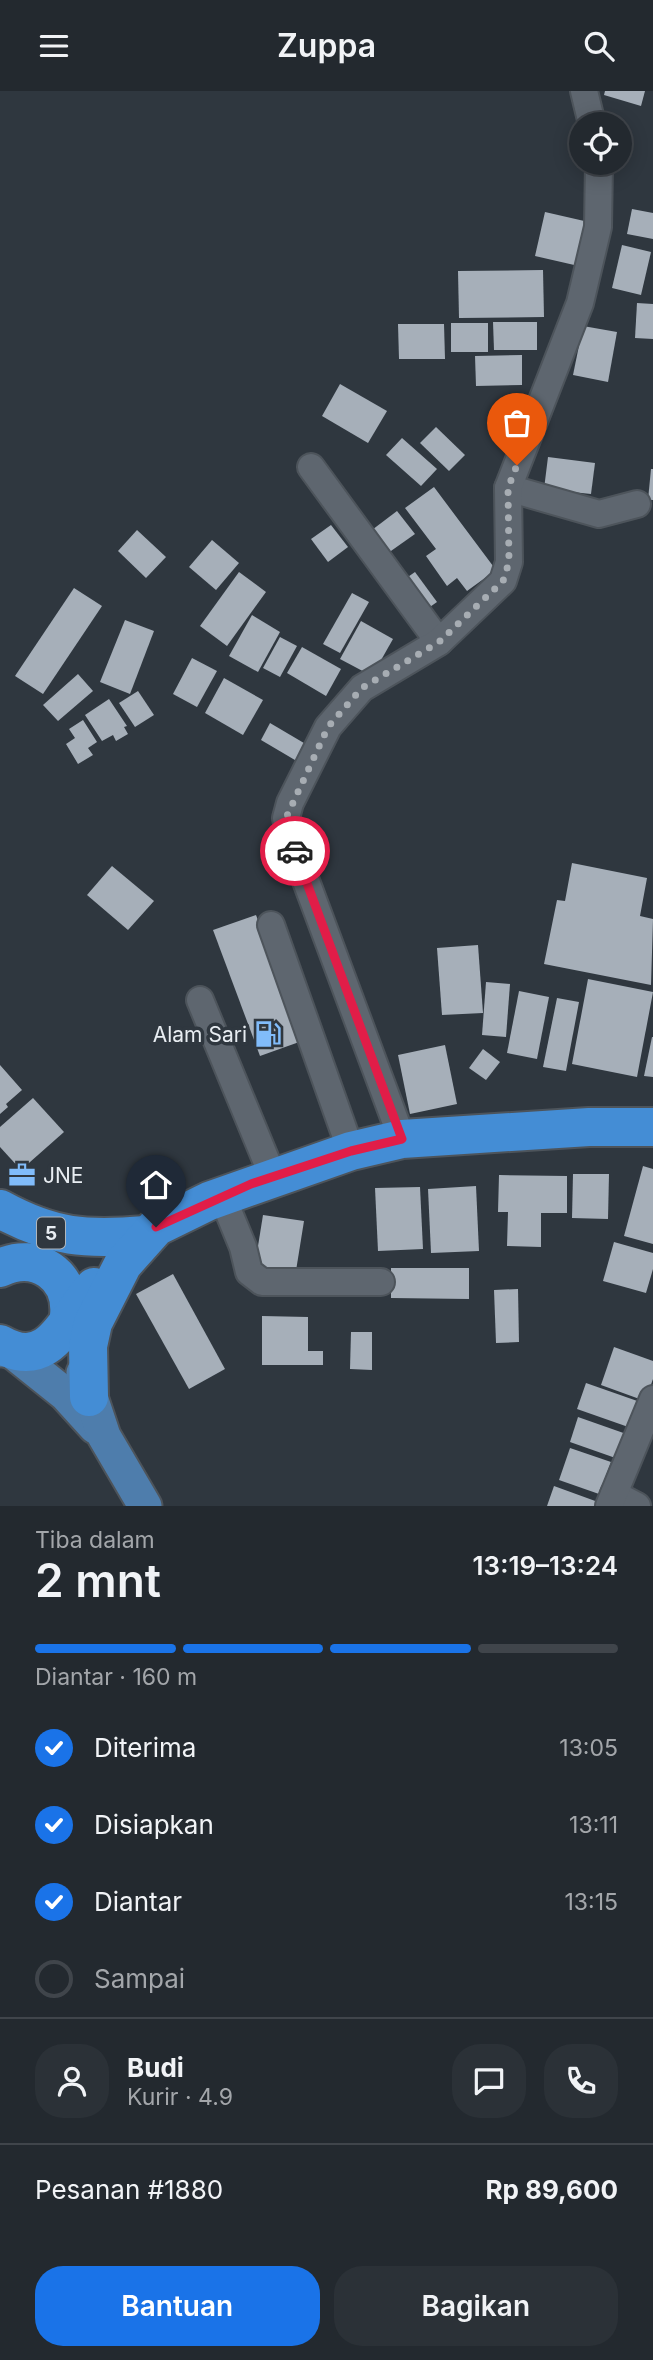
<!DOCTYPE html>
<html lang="id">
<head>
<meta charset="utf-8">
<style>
  :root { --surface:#23292f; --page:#2b3137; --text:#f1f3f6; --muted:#a3a6aa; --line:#40454b; --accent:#1a73e8 }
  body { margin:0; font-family:Inter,sans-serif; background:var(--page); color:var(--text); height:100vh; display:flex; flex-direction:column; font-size:26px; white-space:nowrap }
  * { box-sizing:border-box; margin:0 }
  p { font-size:23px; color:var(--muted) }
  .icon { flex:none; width:38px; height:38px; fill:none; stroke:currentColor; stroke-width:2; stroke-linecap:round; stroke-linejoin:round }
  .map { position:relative; height:1415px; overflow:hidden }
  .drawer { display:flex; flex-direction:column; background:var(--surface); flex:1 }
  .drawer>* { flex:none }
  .tools { position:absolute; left:569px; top:21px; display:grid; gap:14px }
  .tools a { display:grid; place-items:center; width:63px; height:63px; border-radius:50%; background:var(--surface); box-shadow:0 4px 18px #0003,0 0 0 2px var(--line); font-size:35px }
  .pin { position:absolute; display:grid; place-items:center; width:60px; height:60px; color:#fff; margin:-72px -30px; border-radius:50% 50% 50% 0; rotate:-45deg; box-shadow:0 0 7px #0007 }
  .pin .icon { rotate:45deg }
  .courier { position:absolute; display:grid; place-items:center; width:70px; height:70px; margin:-35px; border:5px solid #e11d48; border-radius:50%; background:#fff; color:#222; box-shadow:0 2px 9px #0007 }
  .summary em { font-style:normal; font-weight:600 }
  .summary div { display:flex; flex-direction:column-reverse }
  .summary { display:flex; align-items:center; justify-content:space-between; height:119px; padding:0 35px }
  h1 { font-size:46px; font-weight:600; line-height:52px }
  .bar { display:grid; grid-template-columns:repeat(4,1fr); gap:10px 7px; align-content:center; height:84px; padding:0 35px }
  .bar i { height:9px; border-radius:5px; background:var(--line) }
  .bar .selected { background:var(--accent) }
  .bar p { grid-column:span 4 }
  .line { display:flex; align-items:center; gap:18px; padding:0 35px; border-top:2px solid var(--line) }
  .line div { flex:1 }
  .round { display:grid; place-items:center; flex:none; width:74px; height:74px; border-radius:28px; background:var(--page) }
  ol { padding:0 35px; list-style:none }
  li { display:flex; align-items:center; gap:21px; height:77px }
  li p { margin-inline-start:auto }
  li .icon { padding:7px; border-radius:50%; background:var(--accent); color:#fff; stroke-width:4 }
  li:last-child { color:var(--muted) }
  li i { width:38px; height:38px; border:4px solid var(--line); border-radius:50% }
  .primary-button { display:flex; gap:14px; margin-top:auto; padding:14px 35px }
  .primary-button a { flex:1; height:80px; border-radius:28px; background:var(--accent); color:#fff; font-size:28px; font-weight:600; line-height:80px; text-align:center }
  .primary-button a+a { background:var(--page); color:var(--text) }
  header { display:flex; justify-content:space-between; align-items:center; height:91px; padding:0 35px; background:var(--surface); font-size:32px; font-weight:600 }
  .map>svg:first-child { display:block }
  .building { fill:#a6afb9 }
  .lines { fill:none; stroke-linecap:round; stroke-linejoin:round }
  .minor-casing { stroke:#4d545b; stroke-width:30 }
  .major-casing { stroke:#4d545b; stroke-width:37 }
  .highway-casing { stroke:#4d545b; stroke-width:42 }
  .minor { stroke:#5e666f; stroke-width:26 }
  .major { stroke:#4e7dac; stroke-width:33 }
  .highway { stroke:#448dd5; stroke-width:38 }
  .done { stroke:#a7adb3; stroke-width:7; stroke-dasharray:0 12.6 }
  .route { stroke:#e11d48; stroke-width:9 }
  .labels { text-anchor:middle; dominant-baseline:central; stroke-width:7; stroke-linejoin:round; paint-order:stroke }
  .shield { fill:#2f373f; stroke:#b0b6bc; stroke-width:2 }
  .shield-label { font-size:19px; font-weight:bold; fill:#e8edf2 }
  .poi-label { font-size:21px; fill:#e8edf2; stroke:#2f373f; text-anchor:end }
</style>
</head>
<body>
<header><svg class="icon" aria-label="menu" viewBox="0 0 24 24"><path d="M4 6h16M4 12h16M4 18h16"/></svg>Zuppa<svg class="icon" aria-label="search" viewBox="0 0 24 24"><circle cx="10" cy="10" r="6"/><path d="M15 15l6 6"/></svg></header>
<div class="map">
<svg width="653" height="1415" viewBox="0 0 653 1415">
  <rect width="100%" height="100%" fill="#2f373f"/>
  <g class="building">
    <path d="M 605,0 L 645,0 L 641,15 L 604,4 Z"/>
    <path d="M 632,118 L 653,122 L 653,148 L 627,143 Z"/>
    <path d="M 545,121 L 593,132 L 583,176 L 535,165 Z"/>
    <path d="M 622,154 L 651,161 L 641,204 L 612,197 Z"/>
    <path d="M 543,179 L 544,226 L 459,227 L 458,180 Z"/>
    <path d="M 637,212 L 653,213 L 653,248 L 635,247 Z"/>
    <path d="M 493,231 L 537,231 L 537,259 L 494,259 Z"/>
    <rect x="451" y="232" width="37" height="29"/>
    <path d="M 398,233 L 444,233 L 445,268 L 399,268 Z"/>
    <path d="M 583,235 L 617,241 L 608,291 L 573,284 Z"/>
    <path d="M 522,264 L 522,294 L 476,295 L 475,265 Z"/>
    <path d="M 340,293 L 387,320 L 368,352 L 322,325 Z"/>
    <path d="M 436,336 L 465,364 L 449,380 L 420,352 Z"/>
    <path d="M 402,347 L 437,378 L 421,395 L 386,364 Z"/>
    <path d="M 548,366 L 595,372 L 591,403 L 544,398 Z"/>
    <path d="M 651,378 L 653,378 L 653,409 L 648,409 Z"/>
    <path d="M 434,396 L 496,479 L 467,500 L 457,487 L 447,495 L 426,465 L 436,458 L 405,417 Z"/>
    <path d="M 397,420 L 415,443 L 381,467 L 364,445 Z"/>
    <path d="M 331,434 L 348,456 L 328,471 L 311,448 Z"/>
    <path d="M 137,439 L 166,466 L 146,487 L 118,460 Z"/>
    <path d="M 212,449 L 239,472 L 216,499 L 189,476 Z"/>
    <path d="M 239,481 L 266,501 L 227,555 L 200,535 Z"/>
    <path d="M 415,481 L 437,511 L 424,520 L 402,490 Z"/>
    <path d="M 74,497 L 102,515 L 43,603 L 15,585 Z"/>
    <path d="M 352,502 L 369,511 L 340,562 L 323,553 Z"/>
    <path d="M 252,524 L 280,541 L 258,581 L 229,565 Z"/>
    <path d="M 125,529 L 154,540 L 130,603 L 100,591 Z"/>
    <path d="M 361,530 L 393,548 L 372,585 L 340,568 Z"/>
    <path d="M 280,546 L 297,555 L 280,586 L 263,577 Z"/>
    <path d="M 302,556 L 341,578 L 326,605 L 287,582 Z"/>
    <path d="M 192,567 L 217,580 L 197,616 L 173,603 Z"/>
    <path d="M 78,583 L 93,600 L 58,630 L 43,614 Z"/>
    <path d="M 224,587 L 263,609 L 243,644 L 205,622 Z"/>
    <path d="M 138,600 L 154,624 L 135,636 L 119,612 Z"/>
    <path d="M 109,608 L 127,635 L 124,636 L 128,643 L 116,650 L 113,644 L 102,650 L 85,624 Z"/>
    <path d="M 83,629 L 97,651 L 88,657 L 93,664 L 78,673 L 66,653 L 75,647 L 69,638 Z"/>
    <path d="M 270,632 L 309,655 L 300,672 L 261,649 Z"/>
    <path d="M 572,772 L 647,787 L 640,825 L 653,828 L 651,894 L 544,873 L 557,809 L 565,810 Z"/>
    <path d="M 112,775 L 154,810 L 128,839 L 87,804 Z"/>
    <path d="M 256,824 L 302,950 L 260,965 L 213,839 Z"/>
    <path d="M 478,854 L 483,922 L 442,924 L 437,857 Z"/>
    <path d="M 588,888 L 653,901 L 637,986 L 572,973 Z"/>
    <path d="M 486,891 L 510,893 L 506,946 L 482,944 Z"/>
    <path d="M 519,900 L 549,906 L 537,968 L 507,962 Z"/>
    <path d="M 557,907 L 579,911 L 566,980 L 543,976 Z"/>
    <path d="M 652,946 L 653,946 L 653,986 L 644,985 Z"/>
    <path d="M 445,954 L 457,1013 L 410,1023 L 398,964 Z"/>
    <path d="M 483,958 L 500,971 L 486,989 L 469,977 Z"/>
    <path d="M 0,974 L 22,999 L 6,1013 L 8,1016 L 0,1023 Z"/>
    <path d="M 33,1007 L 64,1041 L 21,1079 L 0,1056 L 0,1036 Z"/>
    <path d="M 643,1075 L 653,1078 L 653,1153 L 624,1145 Z"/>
    <path d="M 573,1083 L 609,1083 L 608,1128 L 572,1127 Z"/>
    <path d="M 499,1084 L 567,1085 L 567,1122 L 541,1122 L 541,1156 L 507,1155 L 508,1121 L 498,1121 Z"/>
    <path d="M 476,1095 L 479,1160 L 431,1162 L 428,1098 Z"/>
    <path d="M 420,1096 L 423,1158 L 378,1160 L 375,1097 Z"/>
    <path d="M 263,1124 L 304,1130 L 295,1186 L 254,1180 Z"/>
    <path d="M 614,1151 L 653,1162 L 653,1178 L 646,1202 L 603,1190 Z"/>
    <path d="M 391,1177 L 469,1177 L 469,1208 L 391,1207 Z"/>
    <path d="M 173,1183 L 225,1278 L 189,1298 L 136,1203 Z"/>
    <path d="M 518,1198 L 519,1251 L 496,1252 L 494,1199 Z"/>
    <path d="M 262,1225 L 308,1226 L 308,1260 L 323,1260 L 323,1274 L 262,1274 Z"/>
    <path d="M 351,1241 L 372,1241 L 372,1279 L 350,1278 Z"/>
    <path d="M 614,1256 L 653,1270 L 653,1288 L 645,1310 L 601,1294 Z"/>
    <path d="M 586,1292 L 643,1312 L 634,1338 L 577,1318 Z"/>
    <path d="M 578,1326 L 632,1345 L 624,1370 L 570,1351 Z"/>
    <path d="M 570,1357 L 611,1371 L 599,1403 L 559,1389 Z"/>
    <path d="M 554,1395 L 598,1411 L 597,1415 L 547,1415 Z"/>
  </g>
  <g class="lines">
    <defs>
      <g id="minor">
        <path d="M 584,0 L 592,33"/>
        <path d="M 311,376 L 439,551"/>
        <path d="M 508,397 L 599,423 L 637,413"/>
        <path d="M 271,834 L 351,1060"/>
        <path d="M 200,909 L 273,1086"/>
        <path d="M 402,1048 L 290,747 L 286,727 L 290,712 L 328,636 L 362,597 L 439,551 L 503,490 L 509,471 L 508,397 L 580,212 L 598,136 L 599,72"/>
        <path d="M 222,1105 L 243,1156 L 249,1181 L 262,1191 L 381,1191"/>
        <path d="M 614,1403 L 637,1415"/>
        <path d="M 609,1415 L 653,1308"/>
      </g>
      <g id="major">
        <path d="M 0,1259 L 10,1259 L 65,1303 L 95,1336"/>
        <path d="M 83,1282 L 104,1345 L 145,1415"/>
      </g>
      <g id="highway">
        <path d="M 0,1118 C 53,1147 86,1149 146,1144"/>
        <path d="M 0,1177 C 37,1159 73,1185 69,1225"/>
        <path d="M 0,1253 C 51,1282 67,1225 94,1196"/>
        <path d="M 89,1306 L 88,1255 L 93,1232 L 123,1173 L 156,1136 L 209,1110 L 351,1060 L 402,1048 L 589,1036 L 653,1036"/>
      </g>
    </defs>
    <use href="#minor" class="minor-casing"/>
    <use href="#major" class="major-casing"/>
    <use href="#highway" class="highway-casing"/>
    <use href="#minor" class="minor"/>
    <use href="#major" class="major"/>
    <use href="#highway" class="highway"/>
  </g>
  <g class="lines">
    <path class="done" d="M 295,760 L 286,727 L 328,636 L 362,597 L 439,551 L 503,490 L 509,471 L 508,397 L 517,374"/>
    <path class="route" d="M 156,1136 L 251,1093 L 351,1060 L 402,1048 L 295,760"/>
  </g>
  <defs>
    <symbol id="fuel-bare" viewBox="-9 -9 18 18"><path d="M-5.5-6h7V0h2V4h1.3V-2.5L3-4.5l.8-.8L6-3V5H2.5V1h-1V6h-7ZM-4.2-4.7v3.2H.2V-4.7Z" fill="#81bcfa" stroke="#2f373f" stroke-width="2.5" paint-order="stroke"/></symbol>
    <symbol id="office-bare" viewBox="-9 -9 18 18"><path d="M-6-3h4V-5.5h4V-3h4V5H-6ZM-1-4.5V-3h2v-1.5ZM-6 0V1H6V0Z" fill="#81bcfa" stroke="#2f373f" stroke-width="2.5" paint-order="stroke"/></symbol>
  </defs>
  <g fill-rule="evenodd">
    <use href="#fuel-bare" x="249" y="924" width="38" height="38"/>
    <use href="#office-bare" x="3" y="1065" width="38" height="38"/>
  </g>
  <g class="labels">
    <rect class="shield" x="37" y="1126.5" width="28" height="31" rx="5"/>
    <g class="shield-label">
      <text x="51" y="1142">5</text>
    </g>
    <g class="poi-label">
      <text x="247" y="943">Alam Sari</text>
      <text x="43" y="1084" text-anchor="start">JNE</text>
    </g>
  </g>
</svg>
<div class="tools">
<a><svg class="icon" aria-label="locate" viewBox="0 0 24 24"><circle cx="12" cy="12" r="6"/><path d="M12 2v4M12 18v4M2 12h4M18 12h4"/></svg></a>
</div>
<div class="pin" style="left:517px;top:374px;background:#ea580c"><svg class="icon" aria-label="bag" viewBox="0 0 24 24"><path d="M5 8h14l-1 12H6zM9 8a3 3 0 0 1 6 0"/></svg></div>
<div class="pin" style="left:156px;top:1136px;background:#1f2937"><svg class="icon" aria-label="home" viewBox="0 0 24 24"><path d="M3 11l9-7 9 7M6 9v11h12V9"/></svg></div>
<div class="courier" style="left:295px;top:760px"><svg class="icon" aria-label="car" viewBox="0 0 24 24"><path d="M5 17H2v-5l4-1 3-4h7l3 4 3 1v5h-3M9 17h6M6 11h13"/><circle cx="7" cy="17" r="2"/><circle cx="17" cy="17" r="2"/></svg></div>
</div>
<section class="drawer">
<div class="summary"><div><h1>2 mnt</h1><p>Tiba dalam</p></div><em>13:19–13:24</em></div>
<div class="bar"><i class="selected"></i><i class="selected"></i><i class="selected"></i><i></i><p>Diantar · 160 m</p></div>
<ol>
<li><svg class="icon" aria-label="check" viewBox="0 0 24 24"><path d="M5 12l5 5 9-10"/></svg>Diterima<p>13:05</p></li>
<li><svg class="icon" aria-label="check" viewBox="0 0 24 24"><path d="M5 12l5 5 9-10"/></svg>Disiapkan<p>13:11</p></li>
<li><svg class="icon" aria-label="check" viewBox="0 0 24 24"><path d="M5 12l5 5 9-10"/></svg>Diantar<p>13:15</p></li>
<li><i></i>Sampai</li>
</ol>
<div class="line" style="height:126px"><a class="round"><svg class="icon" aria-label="person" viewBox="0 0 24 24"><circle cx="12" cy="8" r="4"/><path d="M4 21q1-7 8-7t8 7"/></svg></a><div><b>Budi</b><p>Kurir · 4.9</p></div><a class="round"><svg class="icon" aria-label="chat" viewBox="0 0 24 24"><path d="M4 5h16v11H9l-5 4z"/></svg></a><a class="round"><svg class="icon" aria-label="phone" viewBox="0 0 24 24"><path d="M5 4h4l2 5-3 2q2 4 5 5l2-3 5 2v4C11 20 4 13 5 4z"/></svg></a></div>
<div class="line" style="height:91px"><div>Pesanan #1880</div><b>Rp 89,600</b></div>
<div class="primary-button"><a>Bantuan</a><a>Bagikan</a></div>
</section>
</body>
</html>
